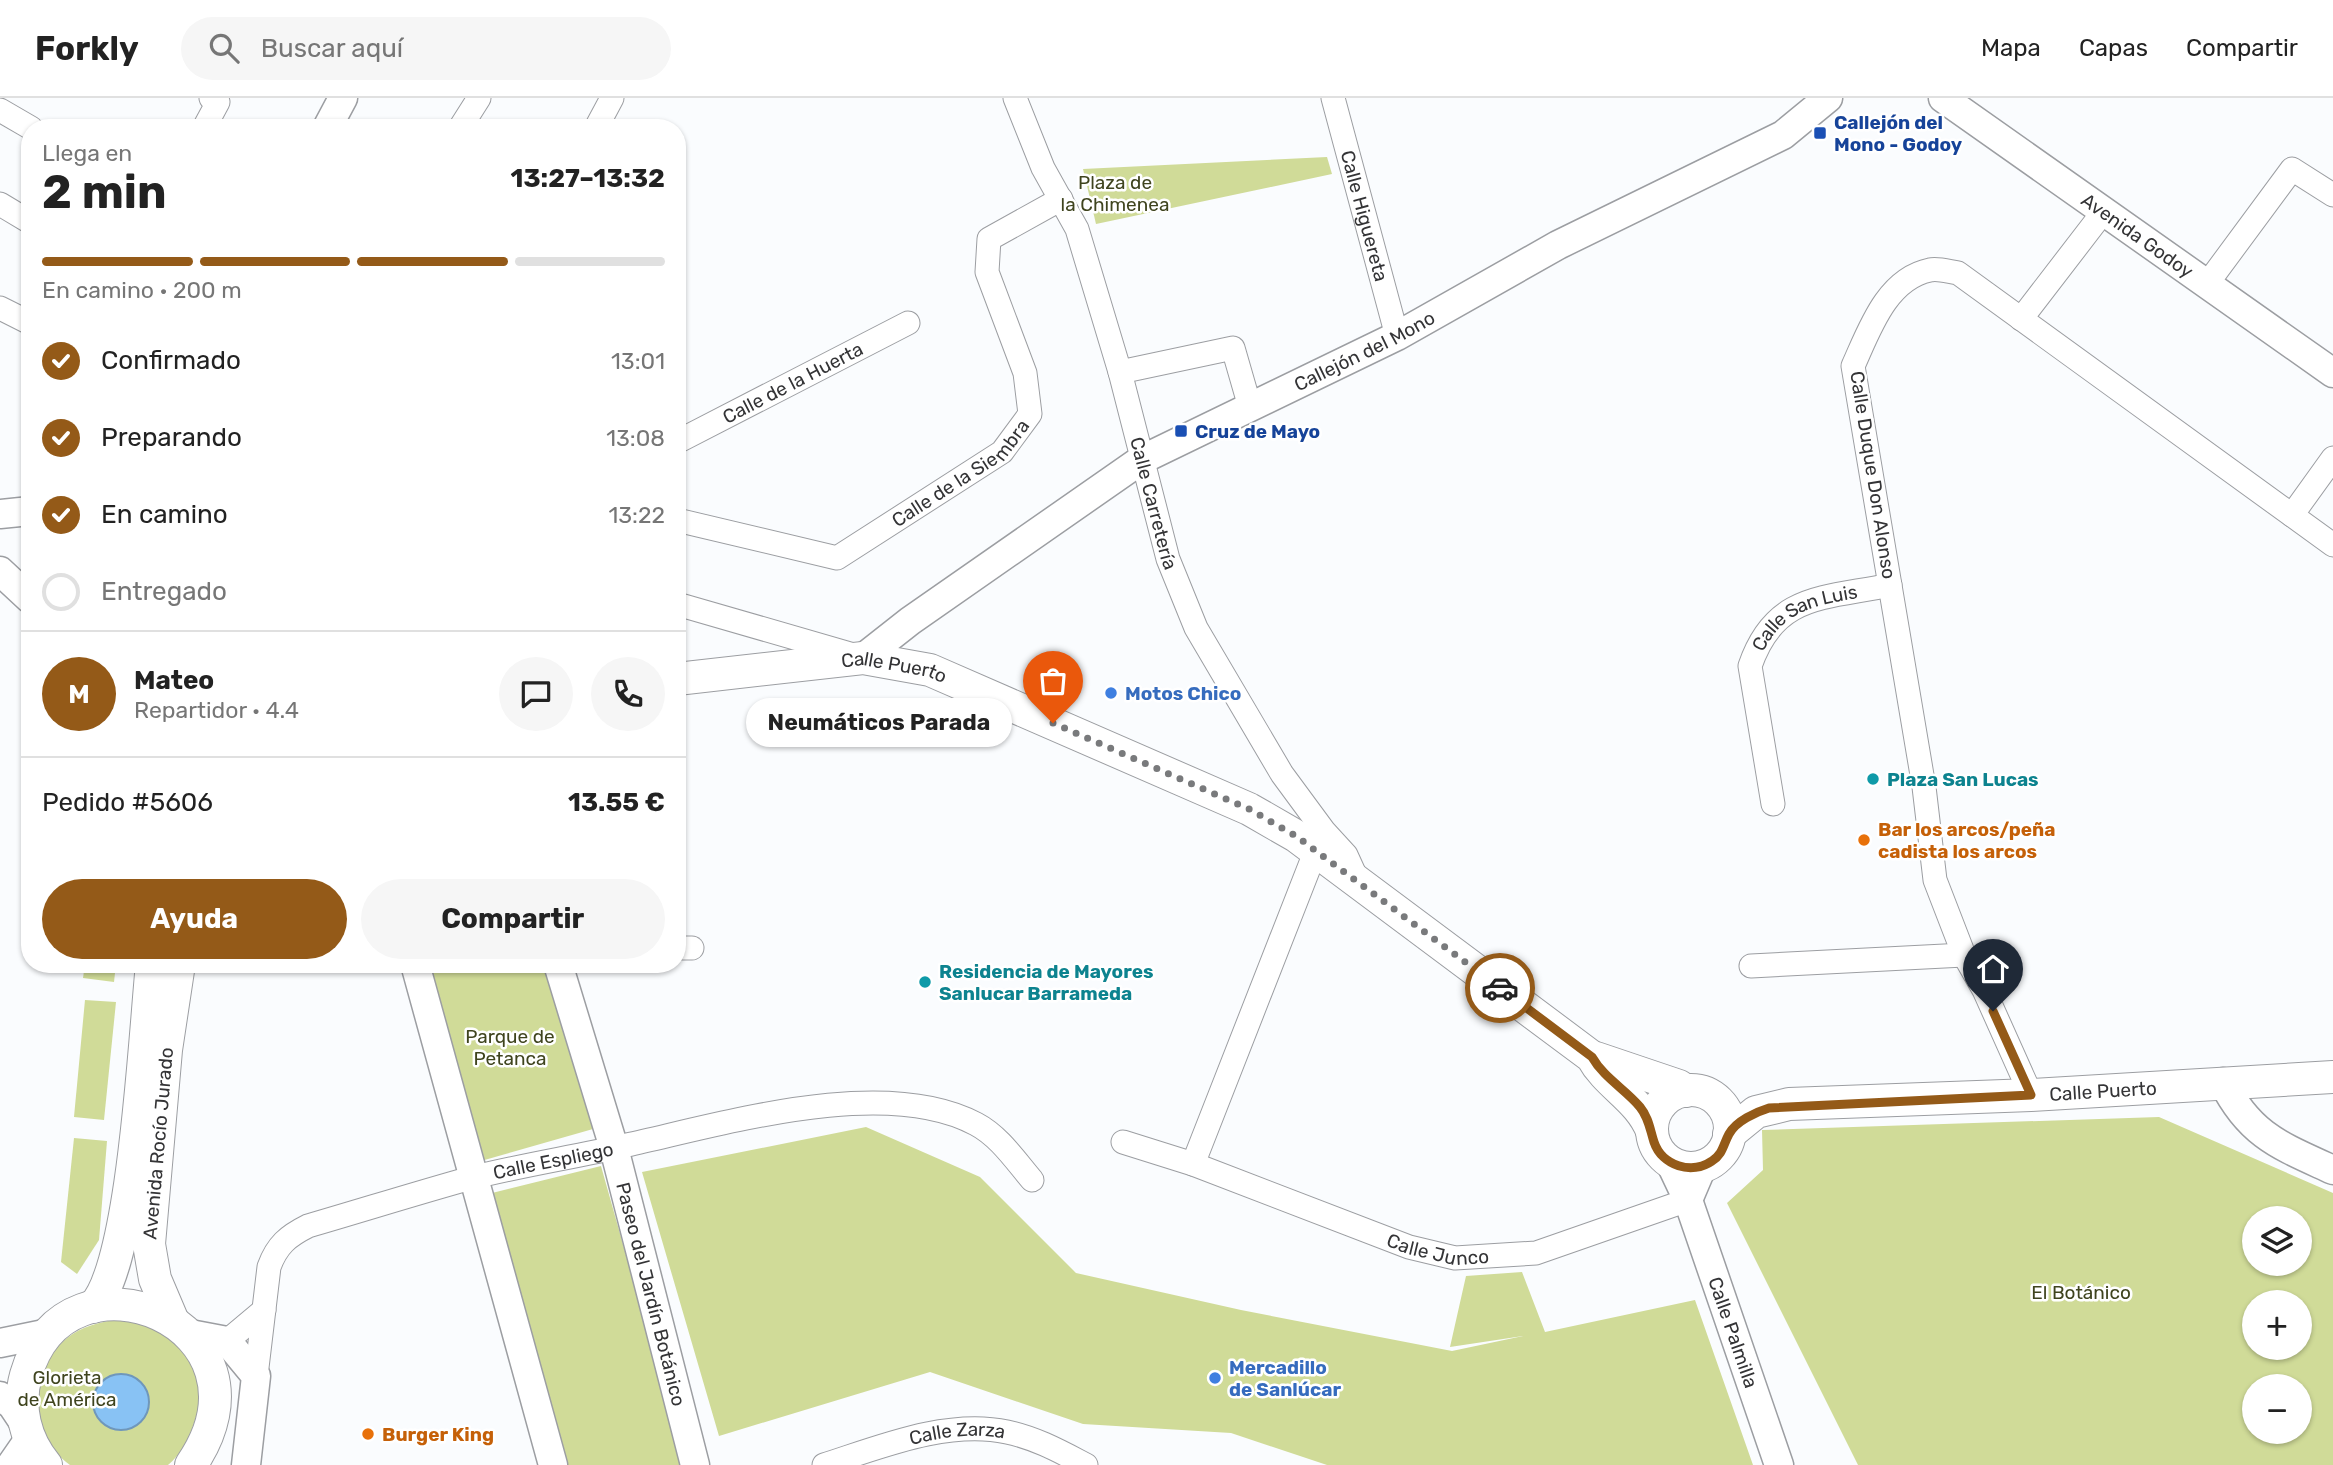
<!DOCTYPE html>
<html lang="es">
<head>
<meta charset="utf-8">
<style>
  :root { --surface:#fff; --page:#f6f6f6; --text:#222; --muted:#767676; --line:#e0e0e0; --accent:#945a18 }
  body { margin:0; font-family:Rubik,sans-serif; background:var(--page); color:var(--text); height:100vh; display:flex; flex-direction:column; font-size:26px; white-space:nowrap }
  * { box-sizing:border-box; margin:0 }
  p { font-size:23px; color:var(--muted) }
  .icon { flex:none; width:38px; height:38px; fill:none; stroke:currentColor; stroke-width:2; stroke-linecap:round; stroke-linejoin:round }
  .map { position:relative; flex:1; overflow:hidden }
  .sheet { position:absolute; left:21px; top:21px; width:665px; height:854px; display:flex; flex-direction:column; background:var(--surface); border-radius:28px; box-shadow:0 2px 5px #0004 }
  .sheet>* { flex:none }
  .buttons { position:absolute; left:2242px; top:1108px; display:grid; gap:14px }
  .buttons a { display:grid; place-items:center; width:70px; height:70px; border-radius:50%; background:var(--surface); box-shadow:0 2px 5px #0004; font-size:35px }
  .pin { position:absolute; display:grid; place-items:center; width:60px; height:60px; color:#fff; margin:-72px -30px; border-radius:50% 50% 50% 0; rotate:-45deg; box-shadow:0 0 7px #0007 }
  .pin .icon { rotate:45deg }
  .courier { position:absolute; display:grid; place-items:center; width:70px; height:70px; margin:-35px; border:5px solid #945a18; border-radius:50%; background:#fff; color:#222; box-shadow:0 2px 9px #0007 }
  .bubble { position:absolute; height:49px; border-radius:24px; background:var(--surface); box-shadow:0 2px 5px #0004; font-size:23px; font-weight:700; line-height:49px; text-align:center }
  .overview em { font-style:normal; font-weight:700 }
  .overview div { display:flex; flex-direction:column-reverse }
  .overview { display:flex; align-items:center; justify-content:space-between; height:119px; padding:0 21px }
  h1 { font-size:46px; font-weight:700; line-height:52px }
  .bar { display:grid; grid-template-columns:repeat(4,1fr); gap:10px 7px; align-content:center; height:84px; padding:0 21px }
  .bar i { height:9px; border-radius:5px; background:var(--line) }
  .bar .current { background:var(--accent) }
  .bar p { grid-column:span 4 }
  .line { display:flex; align-items:center; gap:18px; padding:0 21px; border-top:2px solid var(--line) }
  .line div { flex:1 }
  .round { display:grid; place-items:center; flex:none; width:74px; height:74px; border-radius:37px; background:var(--page) }
  ol { padding:0 21px; list-style:none }
  li { display:flex; align-items:center; gap:21px; height:77px }
  li p { margin-inline-start:auto }
  li .icon { padding:7px; border-radius:50%; background:var(--accent); color:#fff; stroke-width:4 }
  li:last-child { color:var(--muted) }
  li i { width:38px; height:38px; border:4px solid var(--line); border-radius:50% }
  .cta { display:flex; gap:14px; margin-top:auto; padding:14px 21px }
  .cta a { flex:1; height:80px; border-radius:42px; background:var(--accent); color:#fff; font-size:28px; font-weight:700; line-height:80px; text-align:center }
  .cta a+a { background:var(--page); color:var(--text) }
  header { display:flex; align-items:center; gap:42px; box-sizing:border-box; height:98px; padding:0 35px; background:var(--surface); border-bottom:2px solid var(--line) }
  header strong { font-size:33px }
  nav { display:flex; gap:38px; margin-inline-start:auto; font-size:24px }
  .search { width:490px; height:63px; background:var(--page); display:flex; align-items:center; gap:18px; box-sizing:border-box; padding:0 24px; border-radius:38px; color:var(--muted); font-size:26px }
  .map>svg:first-child { display:block }
  .green { fill:#d0db98; fill-rule:evenodd }
  .water { fill:#88c2f4; stroke:#6f97bb; stroke-width:2 }
  .lines { fill:none; stroke-linecap:round; stroke-linejoin:round }
  .minor-casing { stroke:#9c9ea2; stroke-width:25 }
  .tertiary-casing { stroke:#9c9ea2; stroke-width:31 }
  .secondary-casing { stroke:#9c9ea2; stroke-width:34 }
  .minor { stroke:#fff; stroke-width:23 }
  .tertiary { stroke:#fff; stroke-width:28 }
  .secondary { stroke:#fff; stroke-width:32 }
  .done { stroke:#797a7c; stroke-width:7; stroke-dasharray:0 12.6 }
  .route { stroke:#945a18; stroke-width:9 }
  .transit-dot { fill:#1a4fb4; stroke:#fff; stroke-width:2.5 }
  .shop-dot { fill:#3f7fe0; stroke:#fff; stroke-width:2.5 }
  .culture-dot { fill:#0f9aa8; stroke:#fff; stroke-width:2.5 }
  .food-dot { fill:#e8710a; stroke:#fff; stroke-width:2.5 }
  .labels { text-anchor:middle; dominant-baseline:central; stroke-width:5; stroke-linejoin:round; paint-order:stroke }
  .transit-label { font-size:19px; font-weight:bold; fill:#164399; stroke:#fff; text-anchor:start }
  .park-label { font-size:19px; fill:#3f441e; stroke:#fff }
  .street-label { font-size:19px; fill:#343436; stroke:#fff }
  .shop-label { font-size:19px; font-weight:bold; fill:#366cbe; stroke:#fff; text-anchor:start }
  .culture-label { font-size:19px; font-weight:bold; fill:#0d838f; stroke:#fff; text-anchor:start }
  .food-label { font-size:19px; font-weight:bold; fill:#c56008; stroke:#fff; text-anchor:start }
</style>
</head>
<body>
<header>
<strong>Forkly</strong>
<div class="search"><svg class="icon" aria-label="search" viewBox="0 0 24 24"><circle cx="10" cy="10" r="6"/><path d="M15 15l6 6"/></svg>Buscar aquí</div>
<nav><a>Mapa</a><a>Capas</a><a>Compartir</a></nav>
</header>
<div class="map">
<svg width="2333" height="1367" viewBox="0 0 2333 1367">
  <rect width="100%" height="100%" fill="#fafcfe"/>
  <g class="green">
    <path d="M 1327,59 L 1332,76 L 1096,126 L 1083,71 Z"/>
    <path d="M 85,866 L 116,866 L 114,884 L 83,880 Z"/>
    <path d="M 426,866 L 547,866 L 593,1031 L 481,1063 Z"/>
    <path d="M 85,902 L 116,904 L 104,1022 L 74,1019 Z"/>
    <path d="M 2159,1019 L 2333,1095 L 2333,1367 L 1858,1367 L 1727,1105 L 1763,1072 L 1762,1032 ZM 2254,1120 L 2300,1120 L 2300,1166 L 2254,1166 ZM 2254,1204 L 2300,1204 L 2300,1250 L 2254,1250 ZM 2254,1288 L 2300,1288 L 2300,1334 L 2254,1334 Z"/>
    <path d="M 866,1029 L 980,1079 L 1076,1175 L 1241,1212 L 1452,1253 L 1523,1238 L 1450,1249 L 1466,1178 L 1522,1174 L 1545,1234 L 1695,1202 L 1753,1367 L 1327,1367 L 1231,1335 L 1083,1326 L 930,1274 L 719,1338 L 642,1074 Z"/>
    <path d="M 74,1040 L 107,1043 L 99,1142 L 77,1176 L 61,1164 Z"/>
    <path d="M 601,1068 L 685,1367 L 565,1367 L 488,1096 Z"/>
    <path d="M 117,1221 C 178,1229 217,1270 192,1331 C 185,1346 181,1356 168,1367 L 70,1367 C 29,1337 28,1272 67,1240 C 82,1228 99,1225 117,1221 ZM 100,1285 L 137,1327 C 109,1341 83,1311 100,1285 Z"/>
  </g>
  <circle class="water" cx="121" cy="1304" r="28"/>
  <g class="lines">
    <defs>
      <g id="minor">
        <path id="s1" d="M 1015,0 L 1043,70 L 1077,131 L 1120,274 L 1168,461 L 1196,530 L 1282,676 L 1324,733 L 1346,757 L 1356,779"/>
        <path id="s2" d="M 1333,0 L 1397,238"/>
        <path d="M 0,12 L 31,30"/>
        <path d="M 204,30 L 218,4 L 211,0"/>
        <path d="M 460,30 L 479,0"/>
        <path d="M 596,30 L 612,0"/>
        <path d="M 0,106 L 30,124"/>
        <path d="M 2207,186 L 2292,71 L 2333,97"/>
        <path d="M 0,210 L 30,225"/>
        <path d="M 2021,221 L 2104,113"/>
        <path d="M 1120,274 L 1233,250 L 1250,309"/>
        <path id="s3" d="M 677,344 L 908,225"/>
        <path d="M 2292,417 L 2333,360"/>
        <path id="s4" d="M 677,422 L 837,460 L 1002,354 L 1030,316 L 1025,275 L 987,174 L 989,141 L 1061,101"/>
        <path d="M 677,506 L 857,558"/>
        <path id="s5" d="M 1773,706 L 1750,568 C 1775,495 1824,501 1890,487"/>
        <path d="M 677,850 L 692,850"/>
        <path d="M 1751,868 L 1964,857"/>
        <path d="M 2031,997 L 1984,892 L 1964,857 L 1935,782 L 1924,689 L 1853,268 C 1869,233 1886,181 1930,172 C 1938,170 1950,174 1958,175 L 2333,447"/>
        <path id="s6" d="M 1123,1044 L 1193,1066 L 1409,1149 L 1455,1160 L 1536,1155 L 1688,1102"/>
        <path d="M 1193,1066 L 1316,752"/>
        <path d="M 227,1243 L 264,1212"/>
        <path id="s7" d="M 256,1278 L 269,1169 C 277,1147 288,1138 308,1128 C 363,1112 417,1095 471,1080 C 522,1067 575,1059 627,1047 C 723,1026 884,977 976,1026 C 999,1038 1015,1062 1032,1082"/>
        <path id="s8" d="M 824,1367 C 880,1349 948,1321 1007,1334 C 1036,1340 1061,1354 1086,1367"/>
      </g>
      <g id="tertiary">
        <path id="s9" d="M 1943,0 L 2333,275"/>
        <path d="M 327,30 L 343,0"/>
        <path d="M 0,416 L 30,413"/>
        <path d="M 0,473 L 30,501"/>
        <path id="s10" d="M 863,560 L 910,523 L 1141,362 L 1397,238 L 1558,147 L 1783,37 L 1828,0"/>
        <path d="M 415,866 L 553,1367"/>
        <path id="s11" d="M 558,866 L 614,1050 L 695,1367"/>
        <path d="M 2223,984 C 2250,1038 2281,1048 2333,1072"/>
        <path id="s12" d="M 1670,1064 L 1688,1102 L 1779,1367"/>
        <path d="M 1688,1102 L 1702,1069"/>
        <path d="M 190,1236 L 227,1243 L 256,1278 L 246,1367"/>
        <path d="M 0,1245 L 49,1235"/>
        <path d="M 0,1298 L 12,1307 L 24,1325"/>
        <path d="M 11,1367 L 29,1341"/>
      </g>
      <g id="secondary">
        <path id="s13" d="M 677,581 L 863,560 L 930,572 L 1249,711 L 1296,738 L 1592,959 C 1608,988 1639,1000 1652,1033"/>
        <path d="M 1596,960 L 1679,988 L 1686,993"/>
        <circle cx="1691" cy="1031" r="39"/>
        <path id="s14" d="M 1729,1036 L 1756,1014 L 1789,1006 L 2031,997 L 2333,979"/>
        <path d="M 93,1209 C 134,1170 145,932 152,866"/>
        <path id="s15" d="M 172,1221 L 155,1181 L 149,1146 L 166,952 L 179,866"/>
        <path d="M 46,1367 C 25,1342 17,1309 26,1277 C 66,1136 287,1227 191,1367"/>
      </g>
    </defs>
    <use href="#minor" class="minor-casing"/>
    <use href="#tertiary" class="tertiary-casing"/>
    <use href="#secondary" class="secondary-casing"/>
    <use href="#minor" class="minor"/>
    <use href="#tertiary" class="tertiary"/>
    <use href="#secondary" class="secondary"/>
  </g>
  <g class="lines">
    <path class="done" d="M 1053,625 L 1249,711 L 1296,738 L 1500,890"/>
    <path class="route" d="M 1500,890 L 1592,959 C 1604,980 1625,991 1640,1009 C 1649,1020 1650,1032 1654,1044 C 1662,1068 1692,1077 1712,1063 C 1723,1056 1723,1047 1729,1036 C 1736,1023 1756,1014 1769,1010 L 2031,997 L 1993,913"/>
  </g>
  <g class="transit-dot">
    <rect x="1813" y="28" width="14" height="14" rx="3.5"/>
    <rect x="1174" y="326" width="14" height="14" rx="3.5"/>
  </g>
  <g class="shop-dot">
    <circle cx="1111" cy="595" r="7"/>
    <circle cx="1215" cy="1280" r="7"/>
  </g>
  <g class="culture-dot">
    <circle cx="1873" cy="681" r="7"/>
    <circle cx="925" cy="884" r="7"/>
  </g>
  <g class="food-dot">
    <circle cx="1864" cy="742" r="7"/>
    <circle cx="368" cy="1336" r="7"/>
  </g>
  <g class="labels">
    <g class="transit-label">
      <text x="1834" y="24">Callejón del<tspan x="1834" dy="22">Mono - Godoy</tspan></text>
      <text x="1195" y="333">Cruz de Mayo</text>
    </g>
    <g class="park-label">
      <text x="1115" y="84">Plaza de<tspan x="1115" dy="22">la Chimenea</tspan></text>
      <text x="510" y="938">Parque de<tspan x="510" dy="22">Petanca</tspan></text>
      <text x="2081" y="1194">El Botánico</text>
      <text x="67" y="1279">Glorieta<tspan x="67" dy="22">de América</tspan></text>
    </g>
    <g class="street-label">
      <text stroke="none"><textPath href="#s2" startOffset="122">Calle Higuereta</textPath></text>
      <text stroke="none"><textPath href="#s9" startOffset="238">Avenida Godoy</textPath></text>
      <text stroke="none"><textPath href="#s10" startOffset="590">Callejón del Mono</textPath></text>
      <text stroke="none"><textPath href="#s3" startOffset="130">Calle de la Huerta</textPath></text>
      <text stroke="none"><textPath href="#s4" startOffset="315">Calle de la Siembra</textPath></text>
      <text transform="translate(1873 377) rotate(81)">Calle Duque Don Alonso</text>
      <text stroke="none"><textPath href="#s1" startOffset="430">Calle Carretería</textPath></text>
      <text stroke="none"><textPath href="#s5" startOffset="219">Calle San Luis</textPath></text>
      <text stroke="none"><textPath href="#s13" startOffset="219">Calle Puerto</textPath></text>
      <text stroke="none"><textPath href="#s14" startOffset="383">Calle Puerto</textPath></text>
      <text stroke="none"><textPath href="#s15" startOffset="180">Avenida Rocío Jurado</textPath></text>
      <text stroke="none"><textPath href="#s7" startOffset="422">Calle Espliego</textPath></text>
      <text stroke="none"><textPath href="#s6" startOffset="334">Calle Junco</textPath></text>
      <text stroke="none"><textPath href="#s11" startOffset="343">Paseo del Jardín Botánico</textPath></text>
      <text stroke="none"><textPath href="#s12" startOffset="182">Calle Palmilla</textPath></text>
      <text stroke="none"><textPath href="#s8" startOffset="138">Calle Zarza</textPath></text>
    </g>
    <g class="shop-label">
      <text x="1125" y="595">Motos Chico</text>
      <text x="1229" y="1269">Mercadillo<tspan x="1229" dy="22">de Sanlúcar</tspan></text>
    </g>
    <g class="culture-label">
      <text x="1887" y="681">Plaza San Lucas</text>
      <text x="939" y="873">Residencia de Mayores<tspan x="939" dy="22">Sanlucar Barrameda</tspan></text>
    </g>
    <g class="food-label">
      <text x="1878" y="731">Bar los arcos/peña<tspan x="1878" dy="22">cadista los arcos</tspan></text>
      <text x="382" y="1336">Burger King</text>
    </g>
  </g>
</svg>
<div class="buttons">
<a><svg class="icon" aria-label="layers" viewBox="0 0 24 24"><path d="M12 4l9 5-9 5-9-5zM3 14l9 5 9-5"/></svg></a>
<a>+</a>
<a>−</a>
</div>
<div class="pin" style="left:1053px;top:625px;background:#ea580c"><svg class="icon" aria-label="bag" viewBox="0 0 24 24"><path d="M5 8h14l-1 12H6zM9 8a3 3 0 0 1 6 0"/></svg></div>
<div class="pin" style="left:1993px;top:913px;background:#1f2937"><svg class="icon" aria-label="home" viewBox="0 0 24 24"><path d="M3 11l9-7 9 7M6 9v11h12V9"/></svg></div>
<div class="courier" style="left:1500px;top:890px"><svg class="icon" aria-label="car" viewBox="0 0 24 24"><path d="M5 17H2v-5l4-1 3-4h7l3 4 3 1v5h-3M9 17h6M6 11h13"/><circle cx="7" cy="17" r="2"/><circle cx="17" cy="17" r="2"/></svg></div>
<div class="bubble" style="left:746px;top:600px;width:266px">Neumáticos Parada</div>
<section class="sheet">
<div class="overview"><div><h1>2 min</h1><p>Llega en</p></div><em>13:27–13:32</em></div>
<div class="bar"><i class="current"></i><i class="current"></i><i class="current"></i><i></i><p>En camino · 200 m</p></div>
<ol>
<li><svg class="icon" aria-label="check" viewBox="0 0 24 24"><path d="M5 12l5 5 9-10"/></svg>Confirmado<p>13:01</p></li>
<li><svg class="icon" aria-label="check" viewBox="0 0 24 24"><path d="M5 12l5 5 9-10"/></svg>Preparando<p>13:08</p></li>
<li><svg class="icon" aria-label="check" viewBox="0 0 24 24"><path d="M5 12l5 5 9-10"/></svg>En camino<p>13:22</p></li>
<li><i></i>Entregado</li>
</ol>
<div class="line" style="height:126px"><b class="round" style="background:var(--accent);color:#fff">M</b><div><b>Mateo</b><p>Repartidor · 4.4</p></div><a class="round"><svg class="icon" aria-label="chat" viewBox="0 0 24 24"><path d="M4 5h16v11H9l-5 4z"/></svg></a><a class="round"><svg class="icon" aria-label="phone" viewBox="0 0 24 24"><path d="M5 4h4l2 5-3 2q2 4 5 5l2-3 5 2v4C11 20 4 13 5 4z"/></svg></a></div>
<div class="line" style="height:91px"><div>Pedido #5606</div><b>13.55 €</b></div>
<div class="cta"><a>Ayuda</a><a>Compartir</a></div>
</section>
</div>
</body>
</html>
